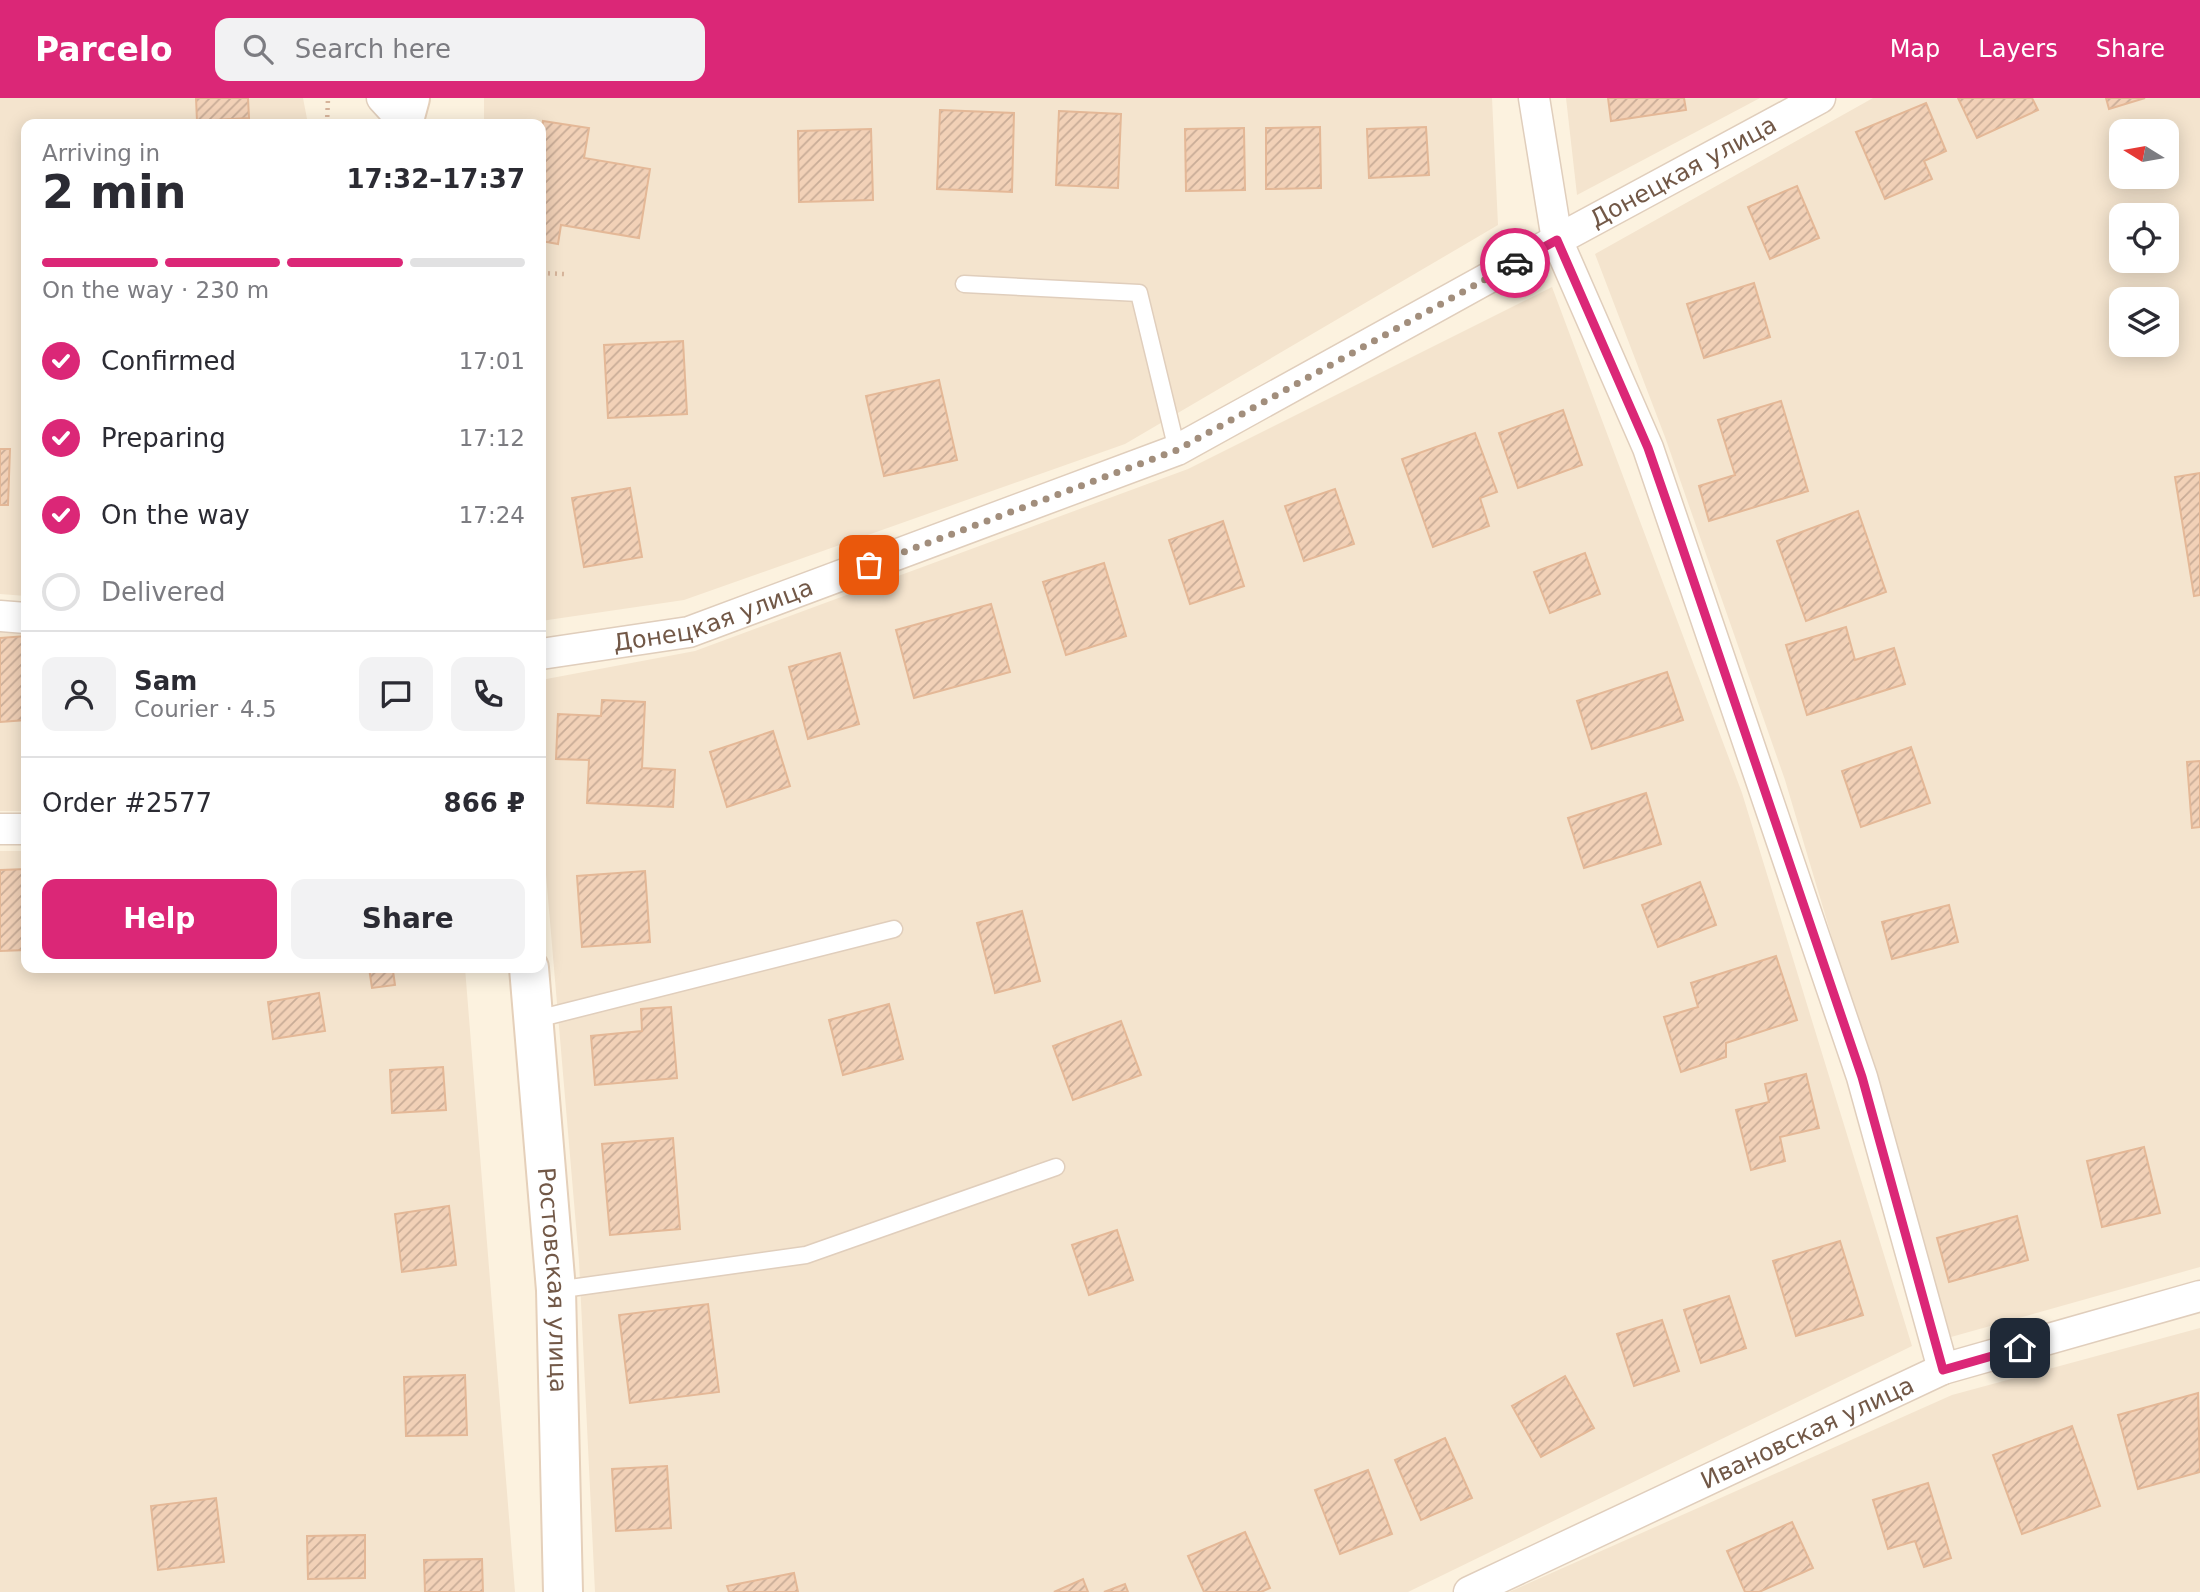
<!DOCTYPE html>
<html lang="en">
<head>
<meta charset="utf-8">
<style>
  :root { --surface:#fff; --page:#f2f2f3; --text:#2b2b33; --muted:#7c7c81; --line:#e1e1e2; --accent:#db2777 }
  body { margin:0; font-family:"DejaVu Sans",sans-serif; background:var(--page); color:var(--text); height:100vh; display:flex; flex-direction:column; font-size:26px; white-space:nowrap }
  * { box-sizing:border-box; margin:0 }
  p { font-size:23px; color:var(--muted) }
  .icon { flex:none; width:38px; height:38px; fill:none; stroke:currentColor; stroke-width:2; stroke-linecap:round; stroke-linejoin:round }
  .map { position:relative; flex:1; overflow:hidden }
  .side { position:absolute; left:21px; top:21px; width:525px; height:854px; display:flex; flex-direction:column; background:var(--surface); border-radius:14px; box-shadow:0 4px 18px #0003 }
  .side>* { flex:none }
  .needle { width:46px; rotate:281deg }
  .buttons { position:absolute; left:2109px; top:21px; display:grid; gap:14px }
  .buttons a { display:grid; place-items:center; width:70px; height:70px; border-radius:14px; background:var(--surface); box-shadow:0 4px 18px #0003; font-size:35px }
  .pin { position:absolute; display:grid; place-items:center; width:60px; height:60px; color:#fff; margin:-30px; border-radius:14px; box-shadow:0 4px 10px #0006 }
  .courier { position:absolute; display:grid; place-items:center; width:70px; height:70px; margin:-35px; border:5px solid #db2777; border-radius:50%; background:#fff; color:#222; box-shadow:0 2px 9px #0007 }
  .head em { font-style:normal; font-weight:600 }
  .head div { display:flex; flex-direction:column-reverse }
  .head { display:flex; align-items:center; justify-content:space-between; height:119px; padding:0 21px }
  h1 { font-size:46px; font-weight:600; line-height:52px }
  .bar { display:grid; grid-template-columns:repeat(4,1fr); gap:10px 7px; align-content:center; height:84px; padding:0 21px }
  .bar i { height:9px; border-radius:5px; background:var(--line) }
  .bar .selected { background:var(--accent) }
  .bar p { grid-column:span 4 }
  .line { display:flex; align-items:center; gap:18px; padding:0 21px; border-top:2px solid var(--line) }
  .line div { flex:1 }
  .round { display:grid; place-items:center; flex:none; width:74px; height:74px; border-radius:14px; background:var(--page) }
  ol { padding:0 21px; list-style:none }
  li { display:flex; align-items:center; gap:21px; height:77px }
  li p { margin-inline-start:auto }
  li .icon { padding:7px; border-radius:50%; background:var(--accent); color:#fff; stroke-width:4 }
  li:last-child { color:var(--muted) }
  li i { width:38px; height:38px; border:4px solid var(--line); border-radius:50% }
  .cta { display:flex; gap:14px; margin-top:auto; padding:14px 21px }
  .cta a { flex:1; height:80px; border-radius:14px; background:var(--accent); color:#fff; font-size:28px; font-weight:600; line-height:80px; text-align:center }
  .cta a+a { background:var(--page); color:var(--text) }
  header { display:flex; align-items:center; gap:42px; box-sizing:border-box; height:98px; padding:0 35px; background:var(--accent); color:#fff }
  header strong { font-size:33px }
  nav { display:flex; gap:38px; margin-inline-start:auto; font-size:24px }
  .search { width:490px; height:63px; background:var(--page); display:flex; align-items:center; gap:18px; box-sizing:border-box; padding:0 24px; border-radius:14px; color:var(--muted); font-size:26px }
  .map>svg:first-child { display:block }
  .residential { fill:#f4e4ce; fill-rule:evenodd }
  .building { fill:url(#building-hatch); stroke:#e4b897; stroke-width:2 }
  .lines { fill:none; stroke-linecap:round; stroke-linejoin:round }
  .lane-casing { stroke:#e0cebc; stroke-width:19 }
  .street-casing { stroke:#e0cebc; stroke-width:33 }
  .secondary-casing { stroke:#e5d0ba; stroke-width:42 }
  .path { stroke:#d6b49b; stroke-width:4.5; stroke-dasharray:2 5; stroke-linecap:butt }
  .lane { stroke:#fff; stroke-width:16 }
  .street { stroke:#fff; stroke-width:30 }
  .secondary { stroke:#fff; stroke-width:38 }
  .done { stroke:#a28e7c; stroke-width:7; stroke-dasharray:0 12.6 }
  .route { stroke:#db2777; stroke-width:9 }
  .labels { text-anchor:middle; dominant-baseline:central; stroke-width:6; stroke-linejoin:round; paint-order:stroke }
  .street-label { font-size:24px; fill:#725847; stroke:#fff6e6 }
</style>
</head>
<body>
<header>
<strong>Parcelo</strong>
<div class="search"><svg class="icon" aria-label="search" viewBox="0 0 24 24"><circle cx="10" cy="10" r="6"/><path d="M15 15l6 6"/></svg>Search here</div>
<nav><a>Map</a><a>Layers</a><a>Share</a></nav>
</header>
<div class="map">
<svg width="2200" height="1494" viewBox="0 0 2200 1494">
  <defs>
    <pattern id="building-hatch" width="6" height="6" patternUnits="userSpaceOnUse" patternTransform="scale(1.75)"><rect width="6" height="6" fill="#f2d1b7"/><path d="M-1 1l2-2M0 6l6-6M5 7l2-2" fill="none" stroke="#c8ac97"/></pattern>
  </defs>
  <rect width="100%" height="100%" fill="#fcf2df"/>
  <g class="residential">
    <path d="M 0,0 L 303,0 L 308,26 L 26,26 L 26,498 L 0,496 Z"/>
    <path d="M 484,0 L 1492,0 L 1498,127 L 1125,346 L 684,502 L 541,523 L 541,26 L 484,26 Z"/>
    <path d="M 1566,0 L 1760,0 L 1577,97 Z"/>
    <path d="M 1873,0 L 2200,0 L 2200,1169 L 1951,1239 L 1785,682 L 1665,339 L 1595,156 ZM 2121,33 L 2166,33 L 2166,79 L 2121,79 ZM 2121,117 L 2166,117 L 2166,163 L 2121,163 ZM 2121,201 L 2166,201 L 2166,247 L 2121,247 Z"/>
    <path d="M 1552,189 L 1742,695 L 1912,1248 L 1408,1494 L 595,1494 L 579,1163 L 541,718 L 541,582 L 695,553 L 1188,371 Z"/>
    <path d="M 0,531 L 26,532 L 26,713 L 0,713 Z"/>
    <path d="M 0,753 L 26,753 L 26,870 L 465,870 L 515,1494 L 0,1494 Z"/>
    <path d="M 2200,1230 L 2200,1494 L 1509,1494 L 1952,1297 Z"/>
  </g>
  <g class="building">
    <path d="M 196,0 L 248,0 L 249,20 L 197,23 Z"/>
    <path d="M 1608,0 L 1684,0 L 1686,12 L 1611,23 Z"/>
    <path d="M 1958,0 L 2032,0 L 2038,12 L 1977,40 Z"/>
    <path d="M 2106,0 L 2145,0 L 2109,11 Z"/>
    <path d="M 1926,5 L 1946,53 L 1924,63 L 1932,81 L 1885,101 L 1856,34 Z"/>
    <path d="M 940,12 L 1014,15 L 1012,94 L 937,91 Z"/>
    <path d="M 1059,13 L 1121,16 L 1118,90 L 1056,87 Z"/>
    <path d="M 543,23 L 589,30 L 584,60 L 650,71 L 639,140 L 561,127 L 558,146 L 541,143 L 541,38 Z"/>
    <path d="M 1320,29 L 1321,90 L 1266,91 L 1266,30 Z"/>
    <path d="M 1426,29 L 1429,77 L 1369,80 L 1367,31 Z"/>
    <path d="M 1244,30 L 1245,92 L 1186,93 L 1185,31 Z"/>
    <path d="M 871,31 L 873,102 L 799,104 L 798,33 Z"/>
    <path d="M 1797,88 L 1819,140 L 1770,161 L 1748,109 Z"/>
    <path d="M 1754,185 L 1770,239 L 1704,260 L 1687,206 Z"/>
    <path d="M 683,243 L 687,316 L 608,320 L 604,247 Z"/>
    <path d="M 939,282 L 957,362 L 884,378 L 866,298 Z"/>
    <path d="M 1781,303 L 1808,393 L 1709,423 L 1699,388 L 1735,377 L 1718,322 Z"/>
    <path d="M 1563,312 L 1582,367 L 1518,390 L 1499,335 Z"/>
    <path d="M 1475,335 L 1497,394 L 1480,400 L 1489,428 L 1433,449 L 1402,361 Z"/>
    <path d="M 0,351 L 10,351 L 8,407 L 0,407 Z"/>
    <path d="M 2200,375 L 2200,497 L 2194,498 L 2175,379 Z"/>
    <path d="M 630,390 L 642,459 L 584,469 L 572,400 Z"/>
    <path d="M 1335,391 L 1354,446 L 1304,463 L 1285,408 Z"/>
    <path d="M 1858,413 L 1886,494 L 1806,523 L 1777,443 Z"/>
    <path d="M 1223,423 L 1244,488 L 1190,506 L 1169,442 Z"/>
    <path d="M 1585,455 L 1600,496 L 1550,515 L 1534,474 Z"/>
    <path d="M 1104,465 L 1126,538 L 1066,557 L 1043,484 Z"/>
    <path d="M 991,506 L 1010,574 L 914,600 L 896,532 Z"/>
    <path d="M 1846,529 L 1855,562 L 1894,550 L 1905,586 L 1807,617 L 1786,547 Z"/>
    <path d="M 26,538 L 26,622 L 0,624 L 0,540 Z"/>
    <path d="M 840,555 L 859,626 L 808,641 L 789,569 Z"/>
    <path d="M 1667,574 L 1683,622 L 1592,651 L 1577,603 Z"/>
    <path d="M 602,602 L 645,604 L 642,670 L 675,672 L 673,709 L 587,705 L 589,662 L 556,661 L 558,616 L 601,618 Z"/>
    <path d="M 773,633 L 790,688 L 727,709 L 710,654 Z"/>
    <path d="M 1911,649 L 1930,705 L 1861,729 L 1842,673 Z"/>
    <path d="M 2200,663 L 2200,729 L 2192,730 L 2187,664 Z"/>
    <path d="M 1646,695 L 1661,746 L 1584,770 L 1568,720 Z"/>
    <path d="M 26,771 L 26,852 L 0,853 L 0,772 Z"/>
    <path d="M 645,773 L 650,844 L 582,849 L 577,778 Z"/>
    <path d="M 1700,784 L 1716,827 L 1658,849 L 1642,807 Z"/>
    <path d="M 1949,807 L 1958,844 L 1892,861 L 1882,824 Z"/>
    <path d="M 1022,813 L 1040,883 L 995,895 L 977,825 Z"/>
    <path d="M 1776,858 L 1797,922 L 1726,945 L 1726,959 L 1681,974 L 1664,919 L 1698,909 L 1691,885 Z"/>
    <path d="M 369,870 L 413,870 L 393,873 L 395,887 L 372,890 Z"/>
    <path d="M 319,895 L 325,933 L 273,941 L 268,904 Z"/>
    <path d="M 889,906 L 903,961 L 843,977 L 829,922 Z"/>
    <path d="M 671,909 L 677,980 L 595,987 L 591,938 L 642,933 L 641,911 Z"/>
    <path d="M 1121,923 L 1141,977 L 1073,1002 L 1053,948 Z"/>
    <path d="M 443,969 L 446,1012 L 392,1015 L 390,972 Z"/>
    <path d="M 1806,976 L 1819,1030 L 1780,1039 L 1785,1063 L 1751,1072 L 1736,1012 L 1769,1004 L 1765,986 Z"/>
    <path d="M 673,1040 L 680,1131 L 610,1137 L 602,1046 Z"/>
    <path d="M 2144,1049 L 2160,1115 L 2102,1129 L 2087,1063 Z"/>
    <path d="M 449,1108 L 456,1167 L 402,1174 L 395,1116 Z"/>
    <path d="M 2017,1118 L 2028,1162 L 1949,1184 L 1937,1140 Z"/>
    <path d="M 1117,1132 L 1133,1182 L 1089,1197 L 1072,1147 Z"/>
    <path d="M 1840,1143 L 1863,1217 L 1796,1238 L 1773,1163 Z"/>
    <path d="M 1729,1198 L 1746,1250 L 1701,1265 L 1684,1212 Z"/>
    <path d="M 708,1206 L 719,1294 L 630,1305 L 619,1217 Z"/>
    <path d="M 1662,1222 L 1679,1273 L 1634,1288 L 1617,1236 Z"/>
    <path d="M 465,1277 L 467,1337 L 406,1338 L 404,1279 Z"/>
    <path d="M 1565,1278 L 1594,1330 L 1541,1359 L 1512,1308 Z"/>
    <path d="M 2198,1295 L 2200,1374 L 2138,1391 L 2118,1317 Z"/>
    <path d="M 2072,1328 L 2100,1408 L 2022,1436 L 1993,1357 Z"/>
    <path d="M 1445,1340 L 1472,1400 L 1421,1422 L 1395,1362 Z"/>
    <path d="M 667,1368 L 671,1430 L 616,1433 L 612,1371 Z"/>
    <path d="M 1368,1372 L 1392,1436 L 1340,1456 L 1315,1392 Z"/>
    <path d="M 1928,1385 L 1951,1460 L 1924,1469 L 1915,1443 L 1888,1451 L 1873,1402 Z"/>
    <path d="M 216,1400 L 224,1464 L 158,1472 L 151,1408 Z"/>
    <path d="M 1792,1424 L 1813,1470 L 1759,1494 L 1745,1494 L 1727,1453 Z"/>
    <path d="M 1245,1434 L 1270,1490 L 1261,1494 L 1204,1494 L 1188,1458 Z"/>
    <path d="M 365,1437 L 365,1480 L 308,1481 L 307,1438 Z"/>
    <path d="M 482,1461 L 483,1494 L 425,1494 L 424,1462 Z"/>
    <path d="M 794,1475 L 798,1494 L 729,1494 L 727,1488 Z"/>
    <path d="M 1083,1481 L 1088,1494 L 1054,1494 Z"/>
    <path d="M 1125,1486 L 1128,1494 L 1104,1494 Z"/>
  </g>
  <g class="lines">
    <defs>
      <g id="lane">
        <path d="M 964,186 L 1139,195 L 1177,352"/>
        <path d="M 533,922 L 894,831"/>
        <path d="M 556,1192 L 806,1157 L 1056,1069"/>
      </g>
      <g id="street">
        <path d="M 382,0 L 403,23"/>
        <path d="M 1534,0 L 1557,142 L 1648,350 L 1862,979 L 1943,1271"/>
        <path d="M 0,518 L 26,520"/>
        <path id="s1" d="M 541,556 L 689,534 L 1177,352 L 1557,142 L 1820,0"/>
        <path d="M 0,731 L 26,731"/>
        <path id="s2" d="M 1469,1494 L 1943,1271 L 2200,1198"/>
      </g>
      <g id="secondary">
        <path d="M 403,26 L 410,0"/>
        <path id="s3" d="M 529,870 L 556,1192 L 563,1494"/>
      </g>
    </defs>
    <use href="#lane" class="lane-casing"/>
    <use href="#street" class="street-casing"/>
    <use href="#secondary" class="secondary-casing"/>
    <g class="path">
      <path d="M 327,26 L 328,0"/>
      <path d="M 541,175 L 564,176"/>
    </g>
    <use href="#lane" class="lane"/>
    <use href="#street" class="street"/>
    <use href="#secondary" class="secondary"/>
  </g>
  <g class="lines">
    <path class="done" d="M 869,467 L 1177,352 L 1515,165"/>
    <path class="route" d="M 1515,165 L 1557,142 L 1648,350 L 1675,428 L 1862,979 L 1943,1272 L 2020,1250"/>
  </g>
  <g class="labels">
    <g class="street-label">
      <text stroke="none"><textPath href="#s1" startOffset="1248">Донецкая улица</textPath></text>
      <text stroke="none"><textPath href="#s1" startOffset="177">Донецкая улица</textPath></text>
      <text stroke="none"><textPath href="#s3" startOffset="313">Ростовская улица</textPath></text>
      <text stroke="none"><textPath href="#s2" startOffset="374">Ивановская улица</textPath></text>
    </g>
  </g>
</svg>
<div class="buttons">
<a><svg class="needle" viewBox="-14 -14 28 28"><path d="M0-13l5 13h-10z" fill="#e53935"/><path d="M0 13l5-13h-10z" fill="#7c7c81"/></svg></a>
<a><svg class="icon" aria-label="locate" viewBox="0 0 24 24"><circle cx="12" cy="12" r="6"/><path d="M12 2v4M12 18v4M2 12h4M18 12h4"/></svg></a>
<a><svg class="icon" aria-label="layers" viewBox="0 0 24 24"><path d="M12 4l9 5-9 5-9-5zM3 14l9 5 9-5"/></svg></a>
</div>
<div class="pin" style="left:869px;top:467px;background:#ea580c"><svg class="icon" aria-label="bag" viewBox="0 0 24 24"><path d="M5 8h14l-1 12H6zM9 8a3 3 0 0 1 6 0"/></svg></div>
<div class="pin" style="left:2020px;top:1250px;background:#1f2937"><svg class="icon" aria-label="home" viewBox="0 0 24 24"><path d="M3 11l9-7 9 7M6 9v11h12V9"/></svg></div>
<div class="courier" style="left:1515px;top:165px"><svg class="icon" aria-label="car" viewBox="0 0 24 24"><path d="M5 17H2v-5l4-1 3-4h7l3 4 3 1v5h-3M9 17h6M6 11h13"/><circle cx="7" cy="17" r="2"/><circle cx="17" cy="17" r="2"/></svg></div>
<section class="side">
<div class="head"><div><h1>2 min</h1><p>Arriving in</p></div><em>17:32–17:37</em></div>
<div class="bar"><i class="selected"></i><i class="selected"></i><i class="selected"></i><i></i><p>On the way · 230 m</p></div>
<ol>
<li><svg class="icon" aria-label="check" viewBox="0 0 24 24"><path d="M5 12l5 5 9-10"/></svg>Confirmed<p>17:01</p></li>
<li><svg class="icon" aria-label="check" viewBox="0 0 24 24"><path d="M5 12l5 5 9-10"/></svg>Preparing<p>17:12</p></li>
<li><svg class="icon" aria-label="check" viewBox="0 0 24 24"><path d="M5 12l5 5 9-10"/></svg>On the way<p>17:24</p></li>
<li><i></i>Delivered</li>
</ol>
<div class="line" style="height:126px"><a class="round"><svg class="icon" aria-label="person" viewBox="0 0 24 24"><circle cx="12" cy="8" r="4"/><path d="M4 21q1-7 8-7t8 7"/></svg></a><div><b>Sam</b><p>Courier · 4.5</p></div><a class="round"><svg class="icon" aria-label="chat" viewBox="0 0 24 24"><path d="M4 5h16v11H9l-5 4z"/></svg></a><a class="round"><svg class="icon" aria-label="phone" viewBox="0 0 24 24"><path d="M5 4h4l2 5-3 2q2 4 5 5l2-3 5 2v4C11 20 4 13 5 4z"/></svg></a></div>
<div class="line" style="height:91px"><div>Order #2577</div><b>866 ₽</b></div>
<div class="cta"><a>Help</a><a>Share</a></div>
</section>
</div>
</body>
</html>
